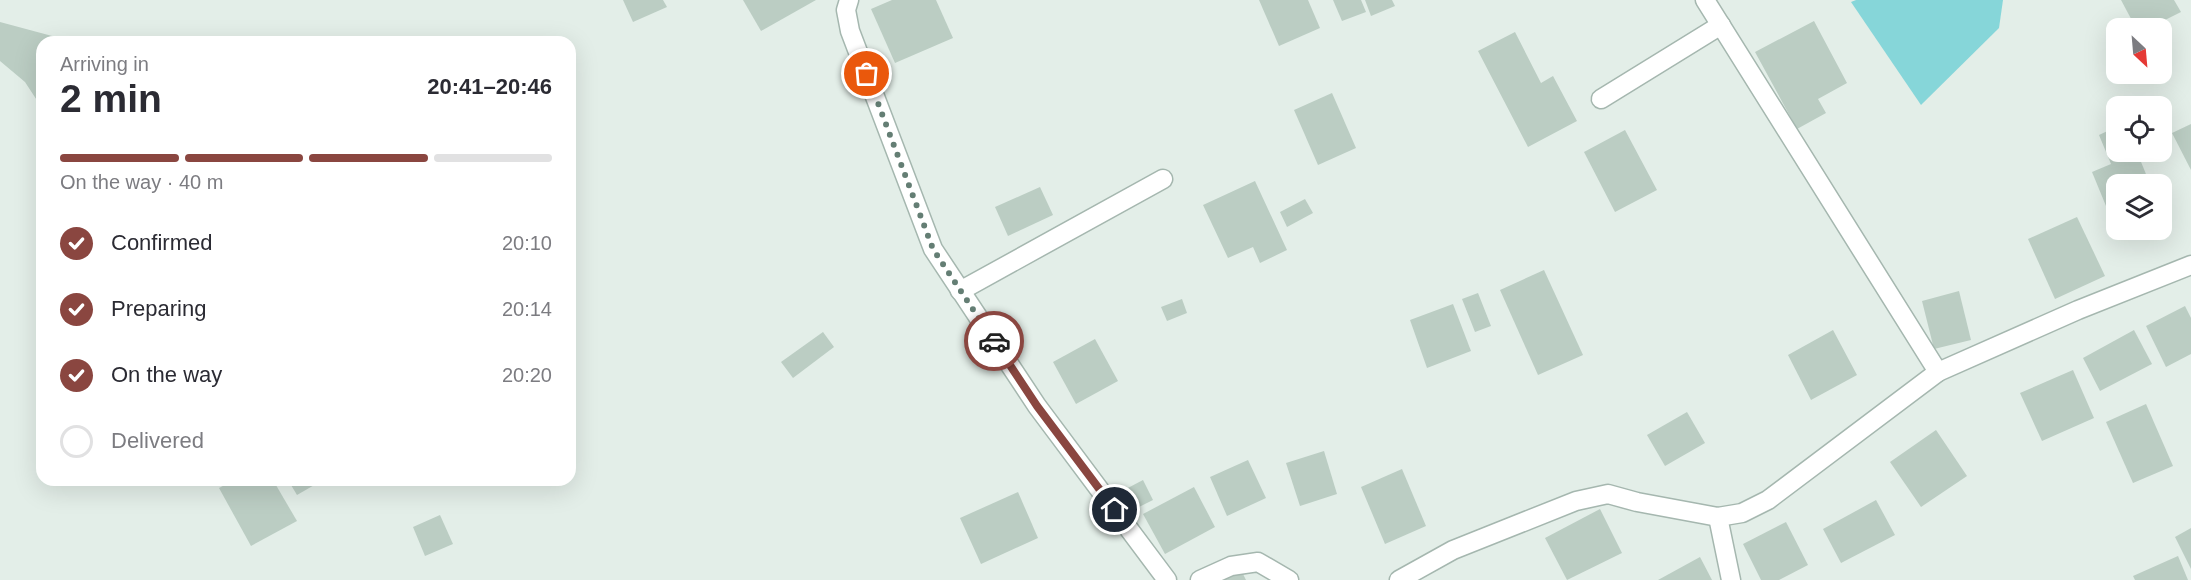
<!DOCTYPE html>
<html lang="en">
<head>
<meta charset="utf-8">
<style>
  :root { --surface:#fff; --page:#f2f2f3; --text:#2b2b33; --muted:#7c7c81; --line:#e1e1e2; --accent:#8a4640 }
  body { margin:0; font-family:Arial,sans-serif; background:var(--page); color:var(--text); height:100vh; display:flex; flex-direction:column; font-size:22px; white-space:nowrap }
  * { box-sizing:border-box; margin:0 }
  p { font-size:20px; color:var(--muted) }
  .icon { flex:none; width:33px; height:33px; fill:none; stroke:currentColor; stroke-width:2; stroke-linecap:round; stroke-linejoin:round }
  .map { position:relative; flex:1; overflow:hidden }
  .side { position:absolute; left:36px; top:36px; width:540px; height:450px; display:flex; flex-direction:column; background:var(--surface); border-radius:18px; box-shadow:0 6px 24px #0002 }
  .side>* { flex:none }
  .needle { width:39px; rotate:154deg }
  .tools { position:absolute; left:2106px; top:18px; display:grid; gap:12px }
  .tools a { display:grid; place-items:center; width:66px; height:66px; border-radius:12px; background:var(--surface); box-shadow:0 6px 24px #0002; font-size:30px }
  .pin { position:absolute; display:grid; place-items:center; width:51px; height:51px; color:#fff; margin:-26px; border:3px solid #fff; border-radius:50%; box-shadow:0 2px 6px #0007 }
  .courier { position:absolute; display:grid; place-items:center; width:60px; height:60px; margin:-30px; border:4px solid #8a4640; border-radius:50%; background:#fff; color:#222; box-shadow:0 2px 8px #0007 }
  .headline em { font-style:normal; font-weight:700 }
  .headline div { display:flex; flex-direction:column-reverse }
  .headline { display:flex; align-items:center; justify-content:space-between; height:102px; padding:0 24px }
  h1 { font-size:39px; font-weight:700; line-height:45px }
  .bar { display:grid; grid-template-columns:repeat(4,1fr); gap:9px 6px; align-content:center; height:72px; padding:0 24px }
  .bar i { height:8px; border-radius:4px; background:var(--line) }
  .bar .on { background:var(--accent) }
  .bar p { grid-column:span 4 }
  ol { padding:0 24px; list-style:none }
  li { display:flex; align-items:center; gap:18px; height:66px }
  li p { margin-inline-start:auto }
  li .icon { padding:6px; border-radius:50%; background:var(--accent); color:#fff; stroke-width:4 }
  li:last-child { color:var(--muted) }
  li i { width:33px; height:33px; border:3px solid var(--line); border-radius:50% }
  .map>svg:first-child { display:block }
  .water { fill:#86d6d9 }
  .building { fill:#bbcdc3 }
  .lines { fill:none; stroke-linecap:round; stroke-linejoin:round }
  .minor-casing { stroke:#a5b7af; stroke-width:21 }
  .minor { stroke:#fff; stroke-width:18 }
  .done { stroke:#647e74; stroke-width:6; stroke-dasharray:0 10.8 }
  .route { stroke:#8a4640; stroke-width:8 }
</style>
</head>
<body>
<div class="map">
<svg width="2191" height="580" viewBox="0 0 2191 580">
  <rect width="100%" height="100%" fill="#e3eee8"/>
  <path class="water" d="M 1856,0 L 2003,0 L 1999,28 L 1921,105 L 1851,2 Z"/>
  <g class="building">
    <path d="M 623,0 L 663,0 L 667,7 L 633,22 Z"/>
    <path d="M 743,0 L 816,0 L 761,31 Z"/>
    <path d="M 892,0 L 936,0 L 953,38 L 895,63 L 871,9 Z"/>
    <path d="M 1259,0 L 1308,0 L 1320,28 L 1279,46 Z"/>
    <path d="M 1333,0 L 1361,0 L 1366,12 L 1342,21 Z"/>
    <path d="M 1365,0 L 1392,0 L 1395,6 L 1371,16 Z"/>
    <path d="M 2121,0 L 2174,0 L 2181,12 L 2149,28 L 2136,28 Z"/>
    <path d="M 1814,21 L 1847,83 L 1818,99 L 1826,113 L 1797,129 L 1755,52 Z"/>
    <path d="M 0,22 L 67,40 L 68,42 L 42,42 L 42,108 L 25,82 L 0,61 Z"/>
    <path d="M 1515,32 L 1541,83 L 1553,76 L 1577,121 L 1528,147 L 1478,51 Z"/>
    <path d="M 1332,93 L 1356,148 L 1318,165 L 1294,110 Z"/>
    <path d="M 2191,124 L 2191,170 L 2172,133 Z"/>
    <path d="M 2116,127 L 2116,152 L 2137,152 L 2150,184 L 2116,184 L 2116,222 L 2113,223 L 2092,172 L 2111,164 L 2099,135 Z"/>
    <path d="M 1625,130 L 1657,190 L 1615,212 L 1584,152 Z"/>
    <path d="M 1255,181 L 1287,250 L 1260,263 L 1253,247 L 1228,258 L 1203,205 Z"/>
    <path d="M 1040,187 L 1053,215 L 1008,236 L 995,207 Z"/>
    <path d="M 1305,199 L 1313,213 L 1287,227 L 1280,212 Z"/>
    <path d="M 2077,217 L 2105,276 L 2055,299 L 2028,239 Z"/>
    <path d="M 1544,270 L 1583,355 L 1538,375 L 1500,290 Z"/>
    <path d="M 1959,291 L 1971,340 L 1934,349 L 1922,301 Z"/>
    <path d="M 1478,293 L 1491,326 L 1475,332 L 1462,299 Z"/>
    <path d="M 1182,299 L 1187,313 L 1167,321 L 1161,307 Z"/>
    <path d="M 1453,304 L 1471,351 L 1427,368 L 1410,320 Z"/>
    <path d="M 2185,306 L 2191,318 L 2191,354 L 2166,367 L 2146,326 Z"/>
    <path d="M 1833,330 L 1857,375 L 1811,400 L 1788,355 Z"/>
    <path d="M 2134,330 L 2152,364 L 2100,391 L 2083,358 Z"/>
    <path d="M 823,332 L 834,347 L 793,378 L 781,362 Z"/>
    <path d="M 1095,339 L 1118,381 L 1076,404 L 1053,362 Z"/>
    <path d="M 2073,370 L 2094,418 L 2042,441 L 2020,393 Z"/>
    <path d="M 2146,404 L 2173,466 L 2133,483 L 2106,422 Z"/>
    <path d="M 1687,412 L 1705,443 L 1665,466 L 1647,435 Z"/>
    <path d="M 1936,430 L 1967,476 L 1921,507 L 1890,462 Z"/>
    <path d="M 1324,451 L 1337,494 L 1300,506 L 1286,463 Z"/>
    <path d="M 1248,460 L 1266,498 L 1227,516 L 1210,477 Z"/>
    <path d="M 1402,469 L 1426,526 L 1385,544 L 1361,487 Z"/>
    <path d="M 234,480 L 273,480 L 297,521 L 251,546 L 219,488 Z"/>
    <path d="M 288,480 L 323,480 L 297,495 Z"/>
    <path d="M 1143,480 L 1153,500 L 1135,509 L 1124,490 Z"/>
    <path d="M 1194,487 L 1215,527 L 1165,554 L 1143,514 Z"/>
    <path d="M 1018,492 L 1038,538 L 981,564 L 960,518 Z"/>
    <path d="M 1876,500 L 1895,535 L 1841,563 L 1823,529 Z"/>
    <path d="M 1600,509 L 1622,553 L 1567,580 L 1545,538 Z"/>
    <path d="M 440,515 L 453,544 L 425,556 L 413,527 Z"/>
    <path d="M 1786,522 L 1808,565 L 1779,580 L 1761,580 L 1743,544 Z"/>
    <path d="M 2191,528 L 2191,569 L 2175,537 Z"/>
    <path d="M 2178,556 L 2188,580 L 2135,580 L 2133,576 Z"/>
    <path d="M 1700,557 L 1712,580 L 1658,580 Z"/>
    <path d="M 1240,568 L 1246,580 L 1216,580 Z"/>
  </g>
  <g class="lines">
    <defs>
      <g id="minor">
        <path d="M 849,0 L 846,10 L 850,31 L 933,249 L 1037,406 L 1167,580"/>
        <path d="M 1705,0 L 1938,372"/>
        <path d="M 1601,99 L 1721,25"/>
        <path d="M 960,291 L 1163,179"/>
        <path d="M 1718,517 L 1731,580"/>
        <path d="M 1200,580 L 1231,566 L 1258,562 L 1289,580"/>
        <path d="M 1399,580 L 1453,550 L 1576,501 L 1608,494 L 1637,502 L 1718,517 L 1742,513 L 1768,500 L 1938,372 L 2078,310 L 2191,265"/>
      </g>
    </defs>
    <use href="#minor" class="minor-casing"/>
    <use href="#minor" class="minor"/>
  </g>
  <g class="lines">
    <path class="done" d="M 867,74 L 933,249 L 994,341"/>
    <path class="route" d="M 994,341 L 1037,406 L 1115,510"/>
  </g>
</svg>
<div class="tools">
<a><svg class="needle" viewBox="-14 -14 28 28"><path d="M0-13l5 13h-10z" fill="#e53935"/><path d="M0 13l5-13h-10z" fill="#7c7c81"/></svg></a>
<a><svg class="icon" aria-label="locate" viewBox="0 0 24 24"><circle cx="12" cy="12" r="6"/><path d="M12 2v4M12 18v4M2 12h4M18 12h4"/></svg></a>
<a><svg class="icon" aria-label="layers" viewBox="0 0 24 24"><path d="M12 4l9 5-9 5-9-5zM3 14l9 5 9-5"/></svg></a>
</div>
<div class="pin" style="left:867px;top:74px;background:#ea580c"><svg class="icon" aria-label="bag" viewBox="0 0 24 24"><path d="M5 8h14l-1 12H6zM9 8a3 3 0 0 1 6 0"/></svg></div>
<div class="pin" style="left:1115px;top:510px;background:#1f2937"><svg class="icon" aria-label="home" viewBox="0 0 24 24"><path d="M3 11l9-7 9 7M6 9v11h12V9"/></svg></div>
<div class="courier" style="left:994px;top:341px"><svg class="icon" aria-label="car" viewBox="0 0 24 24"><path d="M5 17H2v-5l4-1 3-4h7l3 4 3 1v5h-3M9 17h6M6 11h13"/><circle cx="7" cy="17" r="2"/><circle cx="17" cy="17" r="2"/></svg></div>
<section class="side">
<div class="headline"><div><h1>2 min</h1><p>Arriving in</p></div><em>20:41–20:46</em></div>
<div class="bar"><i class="on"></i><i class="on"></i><i class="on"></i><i></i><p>On the way · 40 m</p></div>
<ol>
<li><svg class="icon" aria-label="check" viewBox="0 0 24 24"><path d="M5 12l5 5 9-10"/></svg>Confirmed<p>20:10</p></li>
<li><svg class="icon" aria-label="check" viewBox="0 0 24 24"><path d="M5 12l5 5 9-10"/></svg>Preparing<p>20:14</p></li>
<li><svg class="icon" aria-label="check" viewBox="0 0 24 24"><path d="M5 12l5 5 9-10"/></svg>On the way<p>20:20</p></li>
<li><i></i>Delivered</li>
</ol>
</section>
</div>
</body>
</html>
